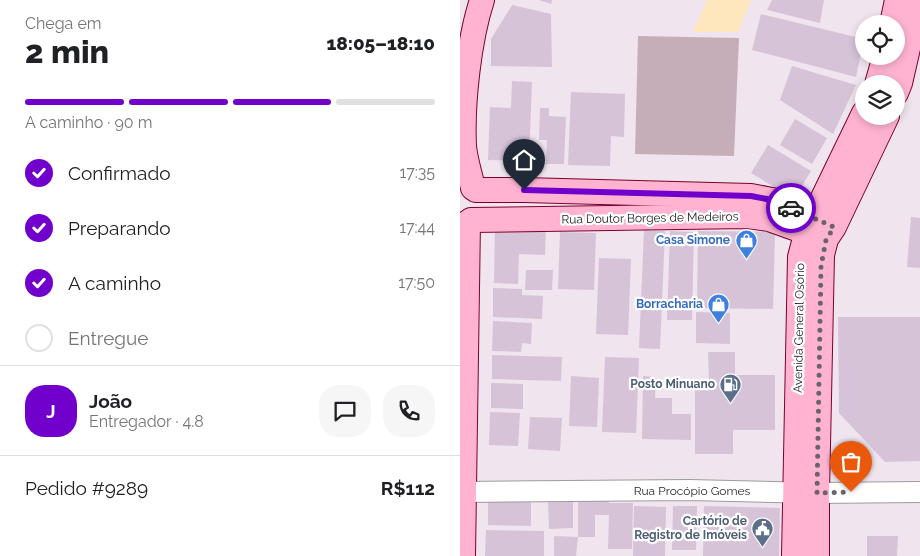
<!DOCTYPE html>
<html lang="pt">
<head>
<meta charset="utf-8">
<style>
  :root { --surface:#fff; --page:#f6f6f6; --text:#202124; --muted:#757577; --line:#e0e0e0; --accent:#7100cd }
  body { margin:0; font-family:Raleway,sans-serif; background:var(--page); color:var(--text); height:100vh; display:flex; flex-direction:column; font-size:19px; white-space:nowrap }
  * { box-sizing:border-box; margin:0 }
  p { font-size:16px; color:var(--muted) }
  .icon { flex:none; width:28px; height:28px; fill:none; stroke:currentColor; stroke-width:2; stroke-linecap:round; stroke-linejoin:round }
  .map { position:relative; flex:1; overflow:hidden }
  .sheet { display:flex; flex-direction:column; background:var(--surface); width:460px }
  .sheet>* { flex:none }
  .controls { position:absolute; left:395px; top:15px; display:grid; gap:10px }
  .controls a { display:grid; place-items:center; width:50px; height:50px; border-radius:50%; background:var(--surface); box-shadow:0 2px 8px #0003; font-size:25px }
  .pin { position:absolute; display:grid; place-items:center; width:42px; height:42px; color:#fff; margin:-51px -21px; border-radius:50% 50% 50% 0; rotate:-45deg; box-shadow:0 0 5px #0007 }
  .pin .icon { rotate:45deg }
  .courier { position:absolute; display:grid; place-items:center; width:50px; height:50px; margin:-25px; border:4px solid #7100cd; border-radius:50%; background:#fff; color:#222; box-shadow:0 1px 6px #0007 }
  .head em { font-style:normal; font-weight:800 }
  .head div { display:flex; flex-direction:column-reverse }
  .head { display:flex; align-items:center; justify-content:space-between; height:85px; padding:0 25px }
  h1 { font-size:32px; font-weight:800; line-height:38px }
  .bar { display:grid; grid-template-columns:repeat(4,1fr); gap:8px 5px; align-content:center; height:60px; padding:0 25px }
  .bar i { height:6px; border-radius:4px; background:var(--line) }
  .bar .current { background:var(--accent) }
  .bar p { grid-column:span 4 }
  .line { display:flex; align-items:center; gap:12px; padding:0 25px; border-top:1px solid var(--line) }
  .line div { flex:1 }
  .round { display:grid; place-items:center; flex:none; width:52px; height:52px; border-radius:20px; background:var(--page) }
  ol { padding:0 25px; list-style:none }
  li { display:flex; align-items:center; gap:15px; height:55px }
  li p { margin-inline-start:auto }
  li .icon { padding:5px; border-radius:50%; background:var(--accent); color:#fff; stroke-width:4 }
  li:last-child { color:var(--muted) }
  li i { width:28px; height:28px; border:2px solid var(--line); border-radius:50% }
  main { display:flex; flex:1; min-height:0 }
  .map>svg:first-child { display:block }
  .construction { fill:#c6aeb9 }
  .park { fill:#fee6bd }
  .building { fill:#d7c3d8 }
  .lines { fill:none; stroke-linecap:round; stroke-linejoin:round }
  .tertiary-casing { stroke:#9c9c9c; stroke-width:22 }
  .secondary-casing { stroke:#7b002a; stroke-width:26 }
  .tertiary { stroke:#fff; stroke-width:20 }
  .secondary { stroke:#ffb3d1; stroke-width:24 }
  .done { stroke:#686467; stroke-width:5; stroke-dasharray:0 9 }
  .route { stroke:#7100cd; stroke-width:6 }
  .labels { text-anchor:middle; dominant-baseline:central; stroke-width:4.5; stroke-linejoin:round; paint-order:stroke }
  .street-label { font-size:12px; fill:#1f1f1f; stroke:#fff }
  .shop-label { font-size:12px; font-weight:bold; fill:#366cbe; stroke:#fff; text-anchor:end }
  .service-label { font-size:12px; font-weight:bold; fill:#4e5e75; stroke:#fff; text-anchor:end }
</style>
</head>
<body>
<main>
<section class="sheet">
<div class="head"><div><h1>2 min</h1><p>Chega em</p></div><em>18:05–18:10</em></div>
<div class="bar"><i class="current"></i><i class="current"></i><i class="current"></i><i></i><p>A caminho · 90 m</p></div>
<ol>
<li><svg class="icon" aria-label="check" viewBox="0 0 24 24"><path d="M5 12l5 5 9-10"/></svg>Confirmado<p>17:35</p></li>
<li><svg class="icon" aria-label="check" viewBox="0 0 24 24"><path d="M5 12l5 5 9-10"/></svg>Preparando<p>17:44</p></li>
<li><svg class="icon" aria-label="check" viewBox="0 0 24 24"><path d="M5 12l5 5 9-10"/></svg>A caminho<p>17:50</p></li>
<li><i></i>Entregue</li>
</ol>
<div class="line" style="height:90px"><b class="round" style="background:var(--accent);color:#fff">J</b><div><b>João</b><p>Entregador · 4.8</p></div><a class="round"><svg class="icon" aria-label="chat" viewBox="0 0 24 24"><path d="M4 5h16v11H9l-5 4z"/></svg></a><a class="round"><svg class="icon" aria-label="phone" viewBox="0 0 24 24"><path d="M5 4h4l2 5-3 2q2 4 5 5l2-3 5 2v4C11 20 4 13 5 4z"/></svg></a></div>
<div class="line" style="height:65px"><div>Pedido #9289</div><b>R$112</b></div>
</section>
<div class="map">
<svg width="460" height="556" viewBox="0 0 460 556">
  <rect width="100%" height="100%" fill="#f0e4ee"/>
  <path class="construction" d="M 178,36 L 279,38 L 274,156 L 175,154 Z"/>
  <path class="park" d="M 247,0 L 291,0 L 278,32 L 233,32 Z"/>
  <g class="building">
    <path d="M 79,0 L 92,0 L 91,4 Z"/>
    <path d="M 312,0 L 364,0 L 360,23 L 307,10 Z"/>
    <path d="M 52,5 L 91,14 L 92,67 L 31,66 L 31,39 Z"/>
    <path d="M 301,14 L 404,39 L 396,77 L 292,50 Z"/>
    <path d="M 332,66 L 396,85 L 373,134 L 320,100 Z"/>
    <path d="M 52,81 L 72,82 L 69,161 L 28,160 L 30,107 L 51,108 Z"/>
    <path d="M 111,92 L 165,94 L 164,137 L 151,136 L 150,166 L 108,165 Z"/>
    <path d="M 80,108 L 89,108 L 89,116 L 106,117 L 104,164 L 86,164 L 87,140 L 79,140 Z"/>
    <path d="M 335,119 L 367,138 L 352,164 L 320,145 Z"/>
    <path d="M 308,145 L 351,171 L 334,199 L 291,173 Z"/>
    <path d="M 451,217 L 460,218 L 460,268 L 447,267 Z"/>
    <path d="M 35,224 L 86,225 L 85,255 L 59,254 L 58,284 L 34,283 Z"/>
    <path d="M 184,230 L 205,231 L 200,349 L 179,348 Z"/>
    <path d="M 210,231 L 234,232 L 232,320 L 207,320 Z"/>
    <path d="M 238,231 L 315,232 L 313,309 L 237,308 Z"/>
    <path d="M 100,232 L 136,233 L 134,290 L 98,289 Z"/>
    <path d="M 139,258 L 171,259 L 168,335 L 136,334 Z"/>
    <path d="M 66,270 L 93,270 L 92,290 L 65,290 Z"/>
    <path d="M 33,288 L 62,289 L 62,295 L 83,296 L 82,319 L 33,317 Z"/>
    <path d="M 236,312 L 270,313 L 270,344 L 236,343 Z"/>
    <path d="M 378,317 L 460,317 L 460,461 L 425,462 L 379,413 Z"/>
    <path d="M 33,321 L 72,323 L 71,344 L 62,343 L 61,352 L 32,351 Z"/>
    <path d="M 248,352 L 275,352 L 275,375 L 315,375 L 315,430 L 273,430 L 273,454 L 235,454 L 235,381 L 249,381 Z"/>
    <path d="M 32,355 L 102,357 L 101,381 L 32,379 Z"/>
    <path d="M 145,357 L 179,358 L 176,433 L 142,432 Z"/>
    <path d="M 111,376 L 139,378 L 137,427 L 109,426 Z"/>
    <path d="M 183,376 L 196,377 L 195,398 L 212,398 L 212,414 L 231,414 L 231,440 L 182,439 Z"/>
    <path d="M 31,383 L 63,384 L 63,409 L 31,408 Z"/>
    <path d="M 30,412 L 60,413 L 58,446 L 29,445 Z"/>
    <path d="M 70,417 L 102,418 L 100,451 L 68,449 Z"/>
    <path d="M 118,493 L 149,493 L 149,503 L 173,503 L 172,549 L 148,549 L 149,515 L 135,515 L 135,537 L 118,537 Z"/>
    <path d="M 28,494 L 71,494 L 71,526 L 28,525 Z"/>
    <path d="M 88,502 L 113,502 L 113,528 L 89,529 Z"/>
    <path d="M 174,506 L 206,507 L 205,556 L 173,556 Z"/>
    <path d="M 213,506 L 237,506 L 236,550 L 212,550 Z"/>
    <path d="M 244,506 L 320,508 L 319,556 L 243,556 Z"/>
    <path d="M 26,530 L 84,531 L 84,556 L 25,556 Z"/>
    <path d="M 94,536 L 118,537 L 116,556 L 94,556 Z"/>
    <path d="M 407,536 L 438,536 L 437,556 L 407,556 Z"/>
  </g>
  <g class="lines">
    <defs>
      <path id="tertiary" d="M 4,492 L 229,490 L 357,493 L 460,492"/>
      <g id="secondary">
        <path d="M 432,24 L 437,0"/>
        <path d="M 417,84 L 425,56"/>
        <path d="M 436,93 L 440,83 L 459,0"/>
        <path d="M 13,188 C 10,174 5,159 4,146 C 2,103 9,40 22,0"/>
        <path d="M 16,190 L 64,190 L 291,196 L 312,200 L 366,224"/>
        <path d="M 11,220 L 288,216 L 309,219 L 362,238"/>
        <path d="M 3,556 L 8,222"/>
        <path d="M 334,556 L 340,257 L 347,231 L 404,113"/>
        <path d="M 357,556 L 357,493 L 362,255 L 366,239 L 374,227 L 427,116"/>
      </g>
    </defs>
    <use href="#tertiary" class="tertiary-casing"/>
    <use href="#secondary" class="secondary-casing"/>
    <use href="#tertiary" class="tertiary"/>
    <use href="#secondary" class="secondary"/>
  </g>
  <g class="lines">
    <path class="done" d="M 331,208 L 374,227 L 366,240 L 361,266 L 357,493 L 391,492"/>
    <path class="route" d="M 64,190 L 291,196 L 312,200 L 331,208"/>
  </g>
  <defs>
    <symbol id="shop-pin" viewBox="-11 -11 22 30"><path d="M0 17L-7.5 6A9.5 9.5 0 1 1 7.5 6Z" fill="#3f7fe0" stroke="#fff"/><path d="M-5-2.5h2.3a2.7 3.5 0 0 1 5.4 0H5L5.5 6h-11ZM-1.5-2.5h3a1.5 2.3 0 0 0-3 0Z" fill="#fff"/></symbol>
    <symbol id="fuel-pin" viewBox="-11 -11 22 30"><path d="M0 17L-7.5 6A9.5 9.5 0 1 1 7.5 6Z" fill="#5c6f8a" stroke="#fff"/><path d="M-5.5-6h7V0h2V4h1.3V-2.5L3-4.5l.8-.8L6-3V5H2.5V1h-1V6h-7ZM-4.2-4.7v3.2H.2V-4.7Z" fill="#fff"/></symbol>
    <symbol id="civic-pin" viewBox="-11 -11 22 30"><path d="M0 17L-7.5 6A9.5 9.5 0 1 1 7.5 6Z" fill="#5c6f8a" stroke="#fff"/><path d="M-.6-6.5H3V-4.5H.6V-3L4-1V1h2V6H-6V1h2V-1L-.6-3ZM-1.2 2.5V6h2.4V2.5Z" fill="#fff"/></symbol>
  </defs>
  <g fill-rule="evenodd">
    <use href="#shop-pin" x="274" y="228" width="25" height="34"/>
    <use href="#shop-pin" x="246" y="292" width="25" height="34"/>
    <use href="#fuel-pin" x="258" y="372" width="25" height="34"/>
    <use href="#civic-pin" x="290" y="516" width="25" height="34"/>
  </g>
  <g class="labels">
    <g class="street-label">
      <text transform="translate(190 218) rotate(-1)">Rua Doutor Borges de Medeiros</text>
      <text transform="translate(339 328) rotate(-89)">Avenida General Osório</text>
      <text x="232" y="491">Rua Procópio Gomes</text>
    </g>
    <g class="shop-label">
      <text x="270" y="240">Casa Simone</text>
      <text x="243" y="304">Borracharia</text>
    </g>
    <g class="service-label">
      <text x="255" y="384">Posto Minuano</text>
      <text x="287" y="521">Cartório de<tspan x="287" dy="14">Registro de Imóveis</tspan></text>
    </g>
  </g>
</svg>
<div class="controls">
<a><svg class="icon" aria-label="locate" viewBox="0 0 24 24"><circle cx="12" cy="12" r="6"/><path d="M12 2v4M12 18v4M2 12h4M18 12h4"/></svg></a>
<a><svg class="icon" aria-label="layers" viewBox="0 0 24 24"><path d="M12 4l9 5-9 5-9-5zM3 14l9 5 9-5"/></svg></a>
</div>
<div class="pin" style="left:391px;top:492px;background:#ea580c"><svg class="icon" aria-label="bag" viewBox="0 0 24 24"><path d="M5 8h14l-1 12H6zM9 8a3 3 0 0 1 6 0"/></svg></div>
<div class="pin" style="left:64px;top:190px;background:#1f2937"><svg class="icon" aria-label="home" viewBox="0 0 24 24"><path d="M3 11l9-7 9 7M6 9v11h12V9"/></svg></div>
<div class="courier" style="left:331px;top:208px"><svg class="icon" aria-label="car" viewBox="0 0 24 24"><path d="M5 17H2v-5l4-1 3-4h7l3 4 3 1v5h-3M9 17h6M6 11h13"/><circle cx="7" cy="17" r="2"/><circle cx="17" cy="17" r="2"/></svg></div>
</div>
</main>
</body>
</html>
